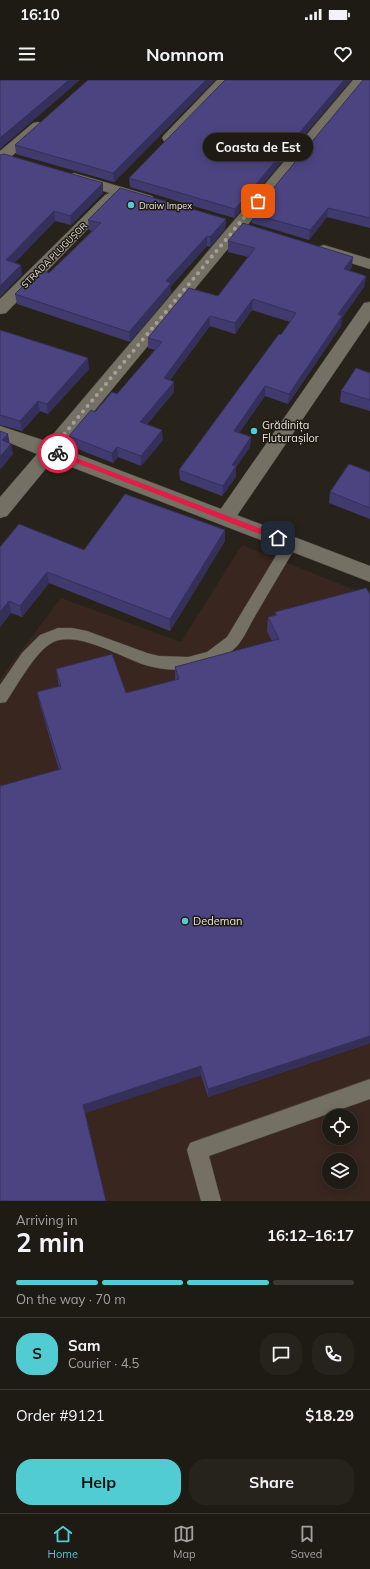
<!DOCTYPE html>
<html lang="en">
<head>
<meta charset="utf-8">
<style>
  :root { --surface:#1e1a14; --page:#26231d; --text:#f1f3f6; --muted:#a1a1a0; --line:#3c3834; --accent:#51ccd2 }
  body { margin:0; font-family:Mulish,sans-serif; background:var(--page); color:var(--text); height:100vh; display:flex; flex-direction:column; font-size:15px; white-space:nowrap }
  * { box-sizing:border-box; margin:0 }
  p { font-size:13px; color:var(--muted) }
  .icon { flex:none; width:22px; height:22px; fill:none; stroke:currentColor; stroke-width:2; stroke-linecap:round; stroke-linejoin:round }
  .map { position:relative; height:1121px; overflow:hidden }
  .sheet { display:flex; flex-direction:column; background:var(--surface); flex:1 }
  .sheet>* { flex:none }
  .controls { position:absolute; left:322px; top:1029px; display:grid; gap:8px }
  .controls a { display:grid; place-items:center; width:36px; height:36px; border-radius:50%; background:var(--surface); box-shadow:0 2px 10px #0003,0 0 0 1px var(--line); font-size:20px }
  .pin { position:absolute; display:grid; place-items:center; width:34px; height:34px; color:#fff; margin:-17px; border-radius:8px; box-shadow:0 2px 6px #0006 }
  .courier { position:absolute; display:grid; place-items:center; width:40px; height:40px; margin:-20px; border:3px solid #e11d48; border-radius:50%; background:#fff; color:#222; box-shadow:0 1px 5px #0007 }
  .bubble { position:absolute; height:28px; border-radius:14px; background:var(--surface); box-shadow:0 2px 10px #0003,0 0 0 1px var(--line); font-size:13px; font-weight:700; line-height:28px; text-align:center }
  .summary em { font-style:normal; font-weight:700 }
  .summary div { display:flex; flex-direction:column-reverse }
  .summary { display:flex; align-items:center; justify-content:space-between; height:68px; padding:0 16px }
  h1 { font-size:26px; font-weight:700; line-height:30px }
  .bar { display:grid; grid-template-columns:repeat(4,1fr); gap:6px 4px; align-content:center; height:48px; padding:0 16px }
  .bar i { height:5px; border-radius:3px; background:var(--line) }
  .bar .selected { background:var(--accent) }
  .bar p { grid-column:span 4 }
  .line { display:flex; align-items:center; gap:10px; padding:0 16px; border-top:1px solid var(--line) }
  .line div { flex:1 }
  .round { display:grid; place-items:center; flex:none; width:42px; height:42px; border-radius:16px; background:var(--page) }
  .cta { display:flex; gap:8px; margin-top:auto; padding:8px 16px }
  .cta a { flex:1; height:46px; border-radius:16px; background:var(--accent); color:#111; font-size:16px; font-weight:700; line-height:46px; text-align:center }
  .cta a+a { background:var(--page); color:var(--text) }
  .status { display:flex; justify-content:space-between; align-items:center; height:28px; padding:0 20px; background:var(--surface); direction:ltr }
  .status svg { height:11px; fill:currentColor }
  header { display:flex; justify-content:space-between; align-items:center; height:52px; padding:0 16px; background:var(--surface); font-size:18px; font-weight:700 }
  .tabs { display:flex; justify-content:space-around; align-items:center; height:56px; border-top:1px solid var(--line); background:var(--surface); font-size:11px; color:var(--muted) }
  .tabs a { display:grid; justify-items:center; gap:2px }
  .tabs .selected { color:var(--accent) }
  .map>svg:first-child { display:block }
  .commercial { fill:#38261f; fill-rule:evenodd }
  .lines { fill:none; stroke-linecap:round; stroke-linejoin:round }
  .lane-casing { stroke:#444139; stroke-width:1 }
  .street-casing { stroke:#444139; stroke-width:1 }
  .secondary-casing { stroke:#444139; stroke-width:1 }
  .lane { fill:#757064; fill-rule:evenodd }
  .street { fill:#757064; fill-rule:evenodd }
  .secondary { fill:#757064; fill-rule:evenodd }
  .wall { fill:#413a6f }
  .shaded-wall { fill:#35305a }
  .building { fill:#4c4481; stroke:#35305a }
  .route { fill:#e11d48 }
  .done { stroke:#a4a099; stroke-width:4; stroke-dasharray:0 7.2 }
  .poi-dot { fill:#51ccd2; stroke:#1e1a11; stroke-width:1.5 }
  .labels { text-anchor:middle; dominant-baseline:central; stroke-width:3; stroke-linejoin:round; paint-order:stroke }
  .far-poi-label { font-size:9px; fill:#e7e4de; stroke:#1e1a11; text-anchor:start }
  .far-street-label { font-size:9px; fill:#e7e4de; stroke:#1e1a11 }
  .poi-label { font-size:11px; fill:#e7e4de; stroke:#1e1a11; text-anchor:start }
</style>
</head>
<body>
<div class="status"><b>16:10</b><svg viewBox="0 0 49 12"><path d="M0 12V9h3v3zM5 12V6h3v6zM10 12V3h3v9zM15 12V0h3v12zM26 1h20v11H26zM47 4h2v5h-2z"/></svg></div>
<header><svg class="icon" aria-label="menu" viewBox="0 0 24 24"><path d="M4 6h16M4 12h16M4 18h16"/></svg>Nomnom<svg class="icon" aria-label="heart" viewBox="0 0 24 24"><path d="M12 20l-8-8c-3-5 5-10 8-4 3-6 11-1 8 4z"/></svg></header>
<div class="map">
<svg width="370" height="1121" viewBox="0 0 370 1121">
  <rect width="100%" height="100%" fill="#28231a"/>
  <path class="commercial" d="M 242,465 L 370,516 L 370,1121 L 0,1121 L 0,599 L 61,518 L 181,562 ZM 329,1036 L 351,1036 L 351,1058 L 329,1058 ZM 329,1080 L 351,1080 L 351,1102 L 329,1102 Z"/>
  <g class="lines">
    <defs>
      <g id="lane">
        <path d="M 291,458 L 296,459 L 298,463 C 285,486 271,508 258,531 C 251,542 246,555 238,565 C 227,577 211,586 196,588 C 179,591 161,590 145,585 C 120,577 74,548 50,564 C 34,574 17,606 6,622 L 0,623 L 0,605 L 22,573 L 40,555 L 58,548 L 72,548 L 87,551 L 147,573 L 159,576 L 188,577 L 207,572 L 227,557 L 286,459 Z"/>
        <path d="M 370,999 L 370,1019 L 209,1076 L 221,1121 L 201,1121 L 187,1070 L 190,1063 Z"/>
      </g>
      <g id="street">
        <path d="M 217,0 L 232,0 L 174,61 L 169,62 L 164,61 L 162,58 L 164,55 Z"/>
        <path d="M 353,0 L 367,0 L 58,375 L 51,377 L 44,375 L 41,370 L 44,365 Z"/>
        <path d="M 38,42 L 43,43 L 45,46 L 43,49 L 5,82 L 0,83 L 0,71 L 33,43 Z"/>
        <path d="M 74,93 L 152,116 L 155,119 L 152,122 L 147,124 L 69,101 L 66,98 L 69,95 Z"/>
        <path d="M 110,113 L 115,115 L 118,118 L 115,121 L 6,233 L 0,234 L 0,219 L 105,115 Z"/>
        <path d="M 324,165 L 370,179 L 370,189 L 318,173 L 316,170 L 318,167 Z"/>
        <path d="M 370,222 L 370,240 L 232,443 L 225,445 L 218,443 L 215,438 L 218,433 L 364,223 Z"/>
      </g>
      <path id="secondary" d="M 0,346 L 58,365 L 59,367 L 370,486 L 370,502 L 53,380 L 7,436 L 0,438 L 0,417 L 37,374 L 0,359 Z"/>
    </defs>
    <use href="#lane" class="lane-casing"/>
    <use href="#street" class="street-casing"/>
    <use href="#secondary" class="secondary-casing"/>
    <use href="#lane" class="lane"/>
    <use href="#street" class="street"/>
    <use href="#secondary" class="secondary"/>
  </g>
  <g class="wall">
    <path d="M 215,0 L 114,102 L 16,74 L 15,65 Z"/>
    <path d="M 351,0 L 234,138 L 130,107 L 129,98 Z"/>
    <path d="M 370,0 L 370,148 L 327,137 L 309,160 L 252,143 L 252,134 Z"/>
    <path d="M 0,75 L 103,113 L 71,145 L 55,141 L 14,183 L 22,194 L 0,217 Z"/>
    <path d="M 226,139 L 225,149 L 210,167 L 207,166 L 171,206 L 171,213 L 130,262 L 17,224 L 15,214 L 49,193 L 92,151 L 89,150 L 88,140 Z"/>
    <path d="M 228,161 L 352,187 L 349,191 L 366,196 L 364,207 L 342,238 L 341,246 L 288,324 L 265,316 L 239,353 L 251,357 L 250,367 L 236,387 L 236,397 L 222,416 L 180,400 L 179,390 L 290,242 L 252,230 L 235,254 L 210,246 L 170,300 L 174,302 L 174,312 L 147,344 L 163,360 L 141,386 L 118,377 L 113,383 L 70,366 L 69,356 L 95,332 L 117,314 L 155,270 L 148,268 L 148,258 L 218,216 L 248,177 L 228,172 Z"/>
    <path d="M 0,250 L 89,289 L 48,334 L 40,331 L 22,351 L 0,345 Z"/>
    <path d="M 370,293 L 370,331 L 340,322 L 341,311 Z"/>
    <path d="M 370,392 L 370,439 L 329,423 L 330,412 Z"/>
    <path d="M 225,461 L 170,551 L 49,503 L 22,537 L 11,533 L 0,547 L 0,467 L 84,470 Z"/>
    <path d="M 370,514 L 370,963 L 208,1017 L 201,995 L 85,1033 L 0,1121 L 59,690 L 40,625 L 37,612 L 59,606 L 58,602 L 56,589 L 126,613 L 175,600 L 175,587 L 272,561 L 267,551 L 268,537 L 275,535 L 275,532 Z"/>
  </g>
  <g class="shaded-wall">
    <path d="M 69,0 L 80,0 L 0,69 L 0,58 Z"/>
    <path d="M 206,0 L 215,0 L 114,102 L 113,93 Z"/>
    <path d="M 344,0 L 351,0 L 234,138 L 235,129 Z"/>
    <path d="M 103,103 L 103,113 L 71,145 L 70,136 Z"/>
    <path d="M 328,128 L 327,137 L 309,160 L 310,150 Z"/>
    <path d="M 54,131 L 55,141 L 8,190 L 6,180 Z"/>
    <path d="M 226,139 L 225,149 L 210,167 L 210,157 Z"/>
    <path d="M 207,156 L 207,166 L 171,206 L 171,213 L 130,262 L 129,252 L 166,201 Z"/>
    <path d="M 353,177 L 352,187 L 342,200 L 344,189 Z"/>
    <path d="M 21,185 L 22,194 L 0,217 L 0,206 Z"/>
    <path d="M 366,196 L 364,207 L 342,238 L 341,246 L 288,324 L 289,314 L 338,234 Z"/>
    <path d="M 253,219 L 252,230 L 235,254 L 235,243 Z"/>
    <path d="M 210,236 L 210,246 L 164,308 L 164,298 Z"/>
    <path d="M 88,278 L 89,289 L 48,334 L 47,324 Z"/>
    <path d="M 174,302 L 174,312 L 141,352 L 140,342 Z"/>
    <path d="M 265,306 L 265,316 L 233,361 L 234,351 Z"/>
    <path d="M 38,321 L 40,331 L 22,351 L 20,341 Z"/>
    <path d="M 162,350 L 163,360 L 141,386 L 141,376 Z"/>
    <path d="M 8,354 L 10,365 L 2,360 Z"/>
    <path d="M 251,357 L 250,367 L 236,387 L 236,397 L 222,416 L 223,406 L 232,385 Z"/>
    <path d="M 11,364 L 13,374 L 0,390 L 0,377 Z"/>
    <path d="M 117,367 L 118,377 L 113,383 L 112,373 Z"/>
    <path d="M 225,450 L 225,461 L 170,551 L 170,539 Z"/>
    <path d="M 47,492 L 49,503 L 22,537 L 20,526 Z"/>
    <path d="M 9,521 L 11,533 L 0,547 L 0,532 Z"/>
    <path d="M 370,956 L 370,963 L 208,1017 L 208,1009 Z"/>
    <path d="M 201,986 L 201,995 L 85,1033 L 83,1025 Z"/>
  </g>
  <g class="building">
    <path d="M 0,0 L 69,0 L 0,58 Z"/>
    <path d="M 88,0 L 206,0 L 113,93 L 15,65 Z"/>
    <path d="M 225,0 L 344,0 L 235,129 L 129,98 Z"/>
    <path d="M 363,0 L 370,0 L 370,138 L 328,128 L 310,150 L 252,134 Z"/>
    <path d="M 4,74 L 103,103 L 70,136 L 54,131 L 6,180 L 21,185 L 0,206 L 0,75 Z"/>
    <path d="M 120,108 L 226,139 L 210,157 L 207,156 L 166,201 L 171,203 L 129,252 L 15,214 L 39,190 L 49,193 L 101,143 L 88,140 Z"/>
    <path d="M 243,143 L 353,177 L 344,189 L 366,196 L 338,234 L 342,236 L 289,314 L 265,306 L 234,351 L 251,357 L 232,385 L 236,386 L 223,406 L 179,390 L 279,254 L 281,255 L 296,233 L 253,219 L 235,243 L 210,236 L 164,298 L 174,302 L 140,342 L 162,350 L 141,376 L 117,367 L 112,373 L 69,356 L 91,330 L 95,332 L 112,312 L 117,314 L 162,262 L 148,258 L 189,208 L 218,216 L 255,168 L 228,161 Z"/>
    <path d="M 0,250 L 88,278 L 47,324 L 38,321 L 20,341 L 0,335 Z"/>
    <path d="M 356,288 L 370,293 L 370,320 L 341,311 Z"/>
    <path d="M 0,351 L 8,354 L 2,360 L 11,364 L 0,377 Z"/>
    <path d="M 349,384 L 370,392 L 370,428 L 330,412 Z"/>
    <path d="M 125,414 L 225,450 L 170,539 L 47,492 L 20,526 L 9,521 L 0,532 L 0,467 L 19,444 L 84,470 Z"/>
    <path d="M 366,508 L 370,514 L 370,956 L 208,1009 L 201,986 L 83,1025 L 106,1121 L 0,1121 L 0,706 L 61,689 L 37,612 L 61,606 L 56,589 L 112,574 L 126,613 L 179,599 L 175,587 L 279,559 L 268,537 L 277,535 L 275,532 Z"/>
  </g>
  <path class="route" d="M 58,371 L 280,456 L 281,458 L 278,460 L 275,460 L 56,375 L 55,373 Z"/>
  <g class="lines">
    <path class="done" d="M 58,373 L 51,370 L 258,121"/>
  </g>
  <g class="poi-dot">
    <circle cx="131" cy="125" r="4"/>
    <circle cx="254" cy="351" r="4"/>
    <circle cx="185" cy="841" r="4"/>
  </g>
  <g class="labels">
    <g class="far-poi-label">
      <text x="139" y="125">Draiw Impex</text>
    </g>
    <g class="far-street-label">
      <text transform="translate(54 175) rotate(-45)">STRADA PLUGUȘOR</text>
    </g>
    <g class="poi-label">
      <text x="262" y="345">Grădinița<tspan x="262" dy="13">Fluturașilor</tspan></text>
      <text x="193" y="841">Dedeman</text>
    </g>
  </g>
</svg>
<div class="controls">
<a><svg class="icon" aria-label="locate" viewBox="0 0 24 24"><circle cx="12" cy="12" r="6"/><path d="M12 2v4M12 18v4M2 12h4M18 12h4"/></svg></a>
<a><svg class="icon" aria-label="layers" viewBox="0 0 24 24"><path d="M12 4l9 5-9 5-9-5zM3 14l9 5 9-5"/></svg></a>
</div>
<div class="pin" style="left:258px;top:121px;background:#ea580c"><svg class="icon" aria-label="bag" viewBox="0 0 24 24"><path d="M5 8h14l-1 12H6zM9 8a3 3 0 0 1 6 0"/></svg></div>
<div class="pin" style="left:278px;top:458px;background:#1f2937"><svg class="icon" aria-label="home" viewBox="0 0 24 24"><path d="M3 11l9-7 9 7M6 9v11h12V9"/></svg></div>
<div class="courier" style="left:58px;top:373px"><svg class="icon" aria-label="bike" viewBox="0 0 24 24"><circle cx="6" cy="16" r="4"/><circle cx="18" cy="16" r="4"/><path d="M6 16l4-8h5l3 8M10 8l3 8H6M13 5h3"/></svg></div>
<div class="bubble" style="left:203px;top:53px;width:110px">Coasta de Est</div>
</div>
<section class="sheet">
<div class="summary"><div><h1>2 min</h1><p>Arriving in</p></div><em>16:12–16:17</em></div>
<div class="bar"><i class="selected"></i><i class="selected"></i><i class="selected"></i><i></i><p>On the way · 70 m</p></div>
<div class="line" style="height:72px"><b class="round" style="background:var(--accent);color:#111">S</b><div><b>Sam</b><p>Courier · 4.5</p></div><a class="round"><svg class="icon" aria-label="chat" viewBox="0 0 24 24"><path d="M4 5h16v11H9l-5 4z"/></svg></a><a class="round"><svg class="icon" aria-label="phone" viewBox="0 0 24 24"><path d="M5 4h4l2 5-3 2q2 4 5 5l2-3 5 2v4C11 20 4 13 5 4z"/></svg></a></div>
<div class="line" style="height:52px"><div>Order #9121</div><b>$18.29</b></div>
<div class="cta"><a>Help</a><a>Share</a></div>
</section>
<nav class="tabs">
<a class="selected"><svg class="icon" aria-label="home" viewBox="0 0 24 24"><path d="M3 11l9-7 9 7M6 9v11h12V9"/></svg>Home</a>
<a><svg class="icon" aria-label="map" viewBox="0 0 24 24"><path d="M3 6l6-2 6 2 6-2v14l-6 2-6-2-6 2zM9 4v14M15 6v14"/></svg>Map</a>
<a><svg class="icon" aria-label="saved" viewBox="0 0 24 24"><path d="M7 4h10v16l-5-4-5 4z"/></svg>Saved</a>
</nav>
</body>
</html>
